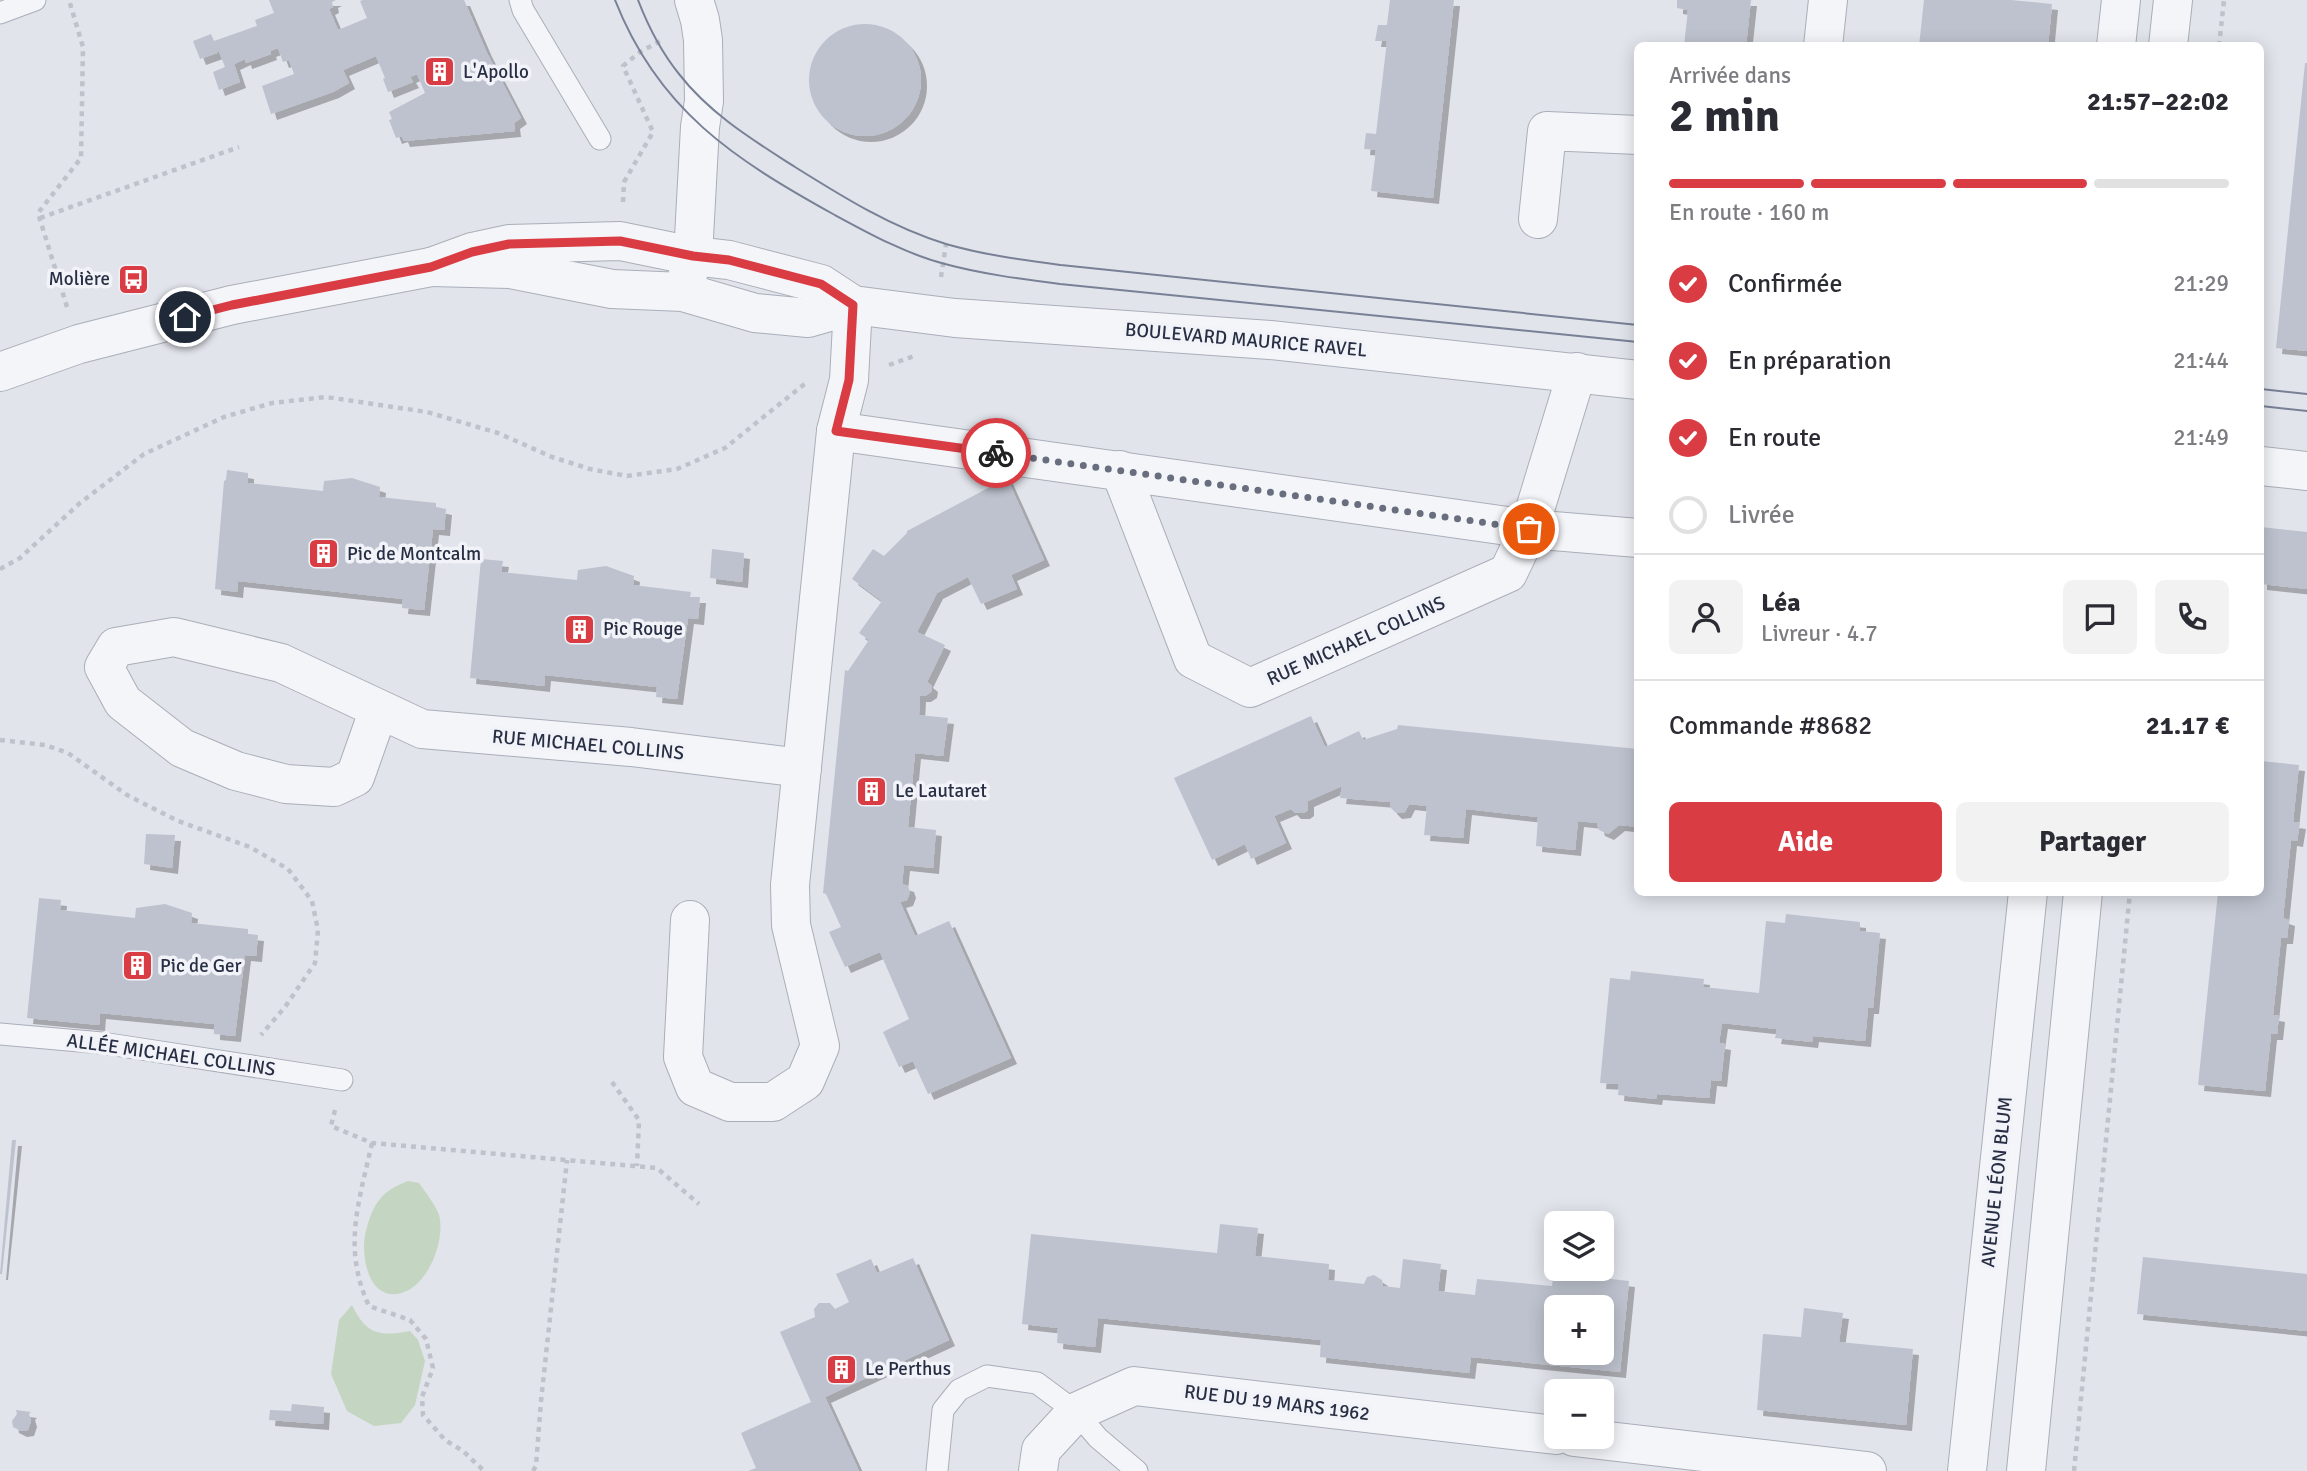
<!DOCTYPE html>
<html lang="fr">
<head>
<meta charset="utf-8">
<style>
  :root { --surface:#fff; --page:#f2f2f3; --text:#2b2b33; --muted:#7c7c81; --line:#e1e1e2; --accent:#d93c43 }
  body { margin:0; font-family:Signika,sans-serif; background:var(--page); color:var(--text); height:100vh; display:flex; flex-direction:column; font-size:26px; white-space:nowrap }
  * { box-sizing:border-box; margin:0 }
  p { font-size:23px; color:var(--muted) }
  .icon { flex:none; width:38px; height:38px; fill:none; stroke:currentColor; stroke-width:2; stroke-linecap:round; stroke-linejoin:round }
  .map { position:relative; flex:1; overflow:hidden }
  .drawer { position:absolute; left:1634px; top:42px; width:630px; height:854px; display:flex; flex-direction:column; background:var(--surface); border-radius:10px; box-shadow:0 4px 18px #0003 }
  .drawer>* { flex:none }
  .buttons { position:absolute; left:1544px; top:1211px; display:grid; gap:14px }
  .buttons a { display:grid; place-items:center; width:70px; height:70px; border-radius:10px; background:var(--surface); box-shadow:0 4px 18px #0003; font-size:35px }
  .pin { position:absolute; display:grid; place-items:center; width:60px; height:60px; color:#fff; margin:-30px; border:4px solid #fff; border-radius:50%; box-shadow:0 2px 7px #0007 }
  .courier { position:absolute; display:grid; place-items:center; width:70px; height:70px; margin:-35px; border:5px solid #d93c43; border-radius:50%; background:#fff; color:#222; box-shadow:0 2px 9px #0007 }
  .head em { font-style:normal; font-weight:800 }
  .head div { display:flex; flex-direction:column-reverse }
  .head { display:flex; align-items:center; justify-content:space-between; height:119px; padding:0 35px }
  h1 { font-size:46px; font-weight:800; line-height:52px }
  .bar { display:grid; grid-template-columns:repeat(4,1fr); gap:10px 7px; align-content:center; height:84px; padding:0 35px }
  .bar i { height:9px; border-radius:5px; background:var(--line) }
  .bar .current { background:var(--accent) }
  .bar p { grid-column:span 4 }
  .line { display:flex; align-items:center; gap:18px; padding:0 35px; border-top:2px solid var(--line) }
  .line div { flex:1 }
  .round { display:grid; place-items:center; flex:none; width:74px; height:74px; border-radius:10px; background:var(--page) }
  ol { padding:0 35px; list-style:none }
  li { display:flex; align-items:center; gap:21px; height:77px }
  li p { margin-inline-start:auto }
  li .icon { padding:7px; border-radius:50%; background:var(--accent); color:#fff; stroke-width:4 }
  li:last-child { color:var(--muted) }
  li i { width:38px; height:38px; border:4px solid var(--line); border-radius:50% }
  .cta { display:flex; gap:14px; margin-top:auto; padding:14px 35px }
  .cta a { flex:1; height:80px; border-radius:10px; background:var(--accent); color:#fff; font-size:28px; font-weight:800; line-height:80px; text-align:center }
  .cta a+a { background:var(--page); color:var(--text) }
  .map>svg:first-child { display:block }
  .green { fill:#c4d5c1 }
  .building { fill:#bdc2ce; fill-rule:evenodd; filter:url(#shadow) }
  .lines { fill:none; stroke-linecap:round; stroke-linejoin:round }
  .service-casing { stroke:#aaaeb9; stroke-width:23 }
  .minor-casing { stroke:#aaaeb9; stroke-width:40 }
  .tertiary-casing { stroke:#aaaeb9; stroke-width:40 }
  .path { stroke:#bfc2ca; stroke-width:4.5; stroke-dasharray:5 5; stroke-linecap:butt }
  .service { stroke:#f4f5f9; stroke-width:21 }
  .minor { stroke:#f4f5f9; stroke-width:38 }
  .tertiary { stroke:#f4f5f9; stroke-width:38 }
  .tram { stroke:#798196; stroke-width:2 }
  .done { stroke:#696e7e; stroke-width:7; stroke-dasharray:0 12.6 }
  .route { stroke:#d93c43; stroke-width:9 }
  .labels { text-anchor:middle; dominant-baseline:central; stroke-width:7; stroke-linejoin:round; paint-order:stroke }
  .poi-label { font-size:19px; fill:#282f44; stroke:#f1f3f8; text-anchor:start }
  .street-label { font-size:19px; fill:#282f44; stroke:#f1f3f8 }
</style>
</head>
<body>
<div class="map">
<svg width="2307" height="1471" viewBox="0 0 2307 1471">
  <defs>
    <filter id="shadow"><feDropShadow dx="6" dy="6" stdDeviation="0" flood-color="#0004"/></filter>
  </defs>
  <rect width="100%" height="100%" fill="#e1e4eb"/>
  <g class="green">
    <path d="M 408,1181 L 419,1183 C 426,1193 435,1204 439,1215 C 446,1241 427,1290 397,1294 C 367,1298 360,1252 366,1231 C 373,1204 381,1191 408,1181 Z"/>
    <path d="M 352,1305 C 366,1334 379,1337 410,1331 L 418,1340 L 425,1361 L 415,1405 L 401,1423 L 374,1426 L 347,1411 L 331,1374 L 339,1320 Z"/>
  </g>
  <g class="building">
    <path d="M 269,0 L 336,0 L 332,2 L 333,7 L 329,9 L 338,30 L 367,18 L 360,1 L 363,0 L 464,0 L 486,51 L 521,118 L 514,123 L 515,131 L 404,141 L 402,136 L 396,138 L 389,120 L 392,119 L 389,112 L 425,93 L 417,74 L 410,77 L 413,82 L 388,92 L 383,79 L 385,78 L 376,56 L 343,70 L 349,83 L 333,92 L 271,114 L 262,86 L 294,74 L 289,60 L 283,62 L 278,48 L 270,51 L 271,54 L 246,63 L 245,59 L 234,64 L 240,82 L 219,90 L 213,72 L 225,67 L 218,49 L 217,53 L 200,59 L 193,41 L 211,34 L 214,41 L 257,26 L 255,20 L 274,13 Z"/>
    <path d="M 1390,0 L 1454,0 L 1433,198 L 1371,191 L 1376,150 L 1364,149 L 1366,133 L 1376,134 L 1387,41 L 1375,41 L 1378,25 L 1387,25 Z"/>
    <path d="M 1677,0 L 1751,0 L 1746,46 L 1684,46 L 1688,10 L 1677,8 Z"/>
    <path d="M 1924,0 L 2011,0 L 2052,4 L 2048,46 L 1919,46 Z"/>
    <circle cx="865" cy="80" r="56"/>
    <path d="M 2305,63 L 2307,63 L 2307,351 L 2276,348 Z"/>
    <path d="M 227,470 L 248,473 L 248,483 L 323,491 L 324,481 L 352,478 L 380,487 L 379,497 L 436,503 L 436,507 L 446,509 L 444,530 L 433,529 L 424,610 L 402,608 L 403,599 L 238,581 L 237,592 L 215,589 L 224,481 L 226,480 Z"/>
    <path d="M 1007,478 L 1044,560 L 1011,575 L 1017,589 L 981,604 L 968,577 L 937,593 L 917,632 L 945,645 L 927,682 L 932,686 L 931,692 L 925,696 L 920,696 L 919,715 L 948,718 L 943,756 L 915,753 L 908,827 L 936,830 L 933,868 L 904,865 L 902,884 L 908,886 L 910,892 L 907,900 L 900,902 L 915,936 L 949,921 L 1011,1058 L 928,1094 L 913,1061 L 899,1067 L 883,1032 L 909,1019 L 880,952 L 845,967 L 829,932 L 841,927 L 826,894 L 823,893 L 845,670 L 848,671 L 869,640 L 859,633 L 882,601 L 852,579 L 873,549 L 884,556 L 907,533 L 907,531 Z"/>
    <path d="M 2261,527 L 2307,532 L 2307,589 L 2261,584 Z"/>
    <path d="M 712,549 L 744,553 L 742,582 L 710,578 Z"/>
    <path d="M 481,559 L 503,561 L 501,572 L 577,580 L 578,570 L 606,566 L 634,576 L 633,585 L 691,592 L 690,597 L 700,597 L 698,619 L 688,618 L 677,699 L 656,697 L 657,687 L 545,675 L 544,686 L 470,678 Z"/>
    <path d="M 1311,716 L 1325,747 L 1359,731 L 1363,740 L 1397,729 L 1398,725 L 1638,749 L 1638,827 L 1619,825 L 1608,834 L 1599,830 L 1597,823 L 1578,821 L 1575,850 L 1536,846 L 1538,817 L 1466,809 L 1463,838 L 1424,835 L 1427,806 L 1409,804 L 1405,812 L 1396,813 L 1391,808 L 1390,802 L 1340,798 L 1342,786 L 1308,801 L 1308,810 L 1304,813 L 1295,813 L 1291,809 L 1274,816 L 1286,843 L 1251,859 L 1245,844 L 1212,860 L 1174,778 Z"/>
    <path d="M 2261,761 L 2299,765 L 2293,822 L 2300,823 L 2297,841 L 2291,840 L 2283,918 L 2289,920 L 2287,938 L 2281,938 L 2273,1015 L 2279,1016 L 2277,1034 L 2271,1034 L 2265,1091 L 2198,1085 L 2218,892 L 2261,892 Z"/>
    <path d="M 146,834 L 175,835 L 172,868 L 144,864 Z"/>
    <path d="M 39,898 L 61,900 L 60,910 L 135,918 L 136,908 L 165,904 L 192,913 L 191,923 L 248,929 L 248,934 L 258,935 L 256,956 L 245,955 L 235,1036 L 214,1034 L 214,1024 L 100,1013 L 99,1025 L 27,1018 Z"/>
    <path d="M 1786,914 L 1860,922 L 1860,931 L 1880,933 L 1873,1008 L 1868,1008 L 1865,1041 L 1813,1036 L 1812,1042 L 1775,1038 L 1777,1029 L 1722,1023 L 1719,1043 L 1725,1044 L 1721,1081 L 1711,1080 L 1709,1098 L 1657,1094 L 1656,1099 L 1618,1095 L 1619,1084 L 1600,1083 L 1610,978 L 1630,980 L 1631,971 L 1704,979 L 1703,987 L 1759,993 L 1766,921 L 1785,923 Z"/>
    <path d="M 12,1140 L 16,1140 L 2,1274 L 0,1274 Z"/>
    <path d="M 1220,1224 L 1258,1228 L 1255,1256 L 1329,1264 L 1328,1280 L 1364,1284 L 1367,1277 L 1374,1275 L 1382,1280 L 1383,1286 L 1400,1288 L 1403,1259 L 1441,1264 L 1438,1291 L 1475,1295 L 1477,1279 L 1552,1286 L 1554,1269 L 1593,1269 L 1592,1277 L 1629,1281 L 1620,1372 L 1471,1357 L 1469,1373 L 1320,1357 L 1321,1340 L 1098,1318 L 1095,1347 L 1057,1343 L 1058,1328 L 1022,1324 L 1031,1234 L 1217,1253 ZM 1556,1307 L 1601,1307 L 1601,1353 L 1556,1353 Z"/>
    <path d="M 2143,1257 L 2307,1274 L 2307,1331 L 2137,1314 Z"/>
    <path d="M 913,1258 L 949,1340 L 825,1397 L 859,1471 L 748,1471 L 756,1468 L 741,1433 L 811,1402 L 780,1332 L 815,1317 L 814,1309 L 819,1303 L 830,1303 L 835,1309 L 849,1302 L 836,1274 L 871,1259 L 877,1273 Z"/>
    <path d="M 1804,1308 L 1843,1313 L 1839,1342 L 1913,1349 L 1906,1425 L 1757,1410 L 1763,1334 L 1801,1337 Z"/>
    <path d="M 292,1404 L 324,1407 L 323,1424 L 269,1420 L 270,1410 L 291,1411 Z"/>
    <path d="M 16,1410 L 31,1412 L 29,1414 L 31,1421 L 28,1430 L 21,1431 L 13,1427 L 12,1421 L 17,1414 Z"/>
  </g>
  <g class="lines">
    <defs>
      <g id="service">
        <path d="M 520,0 L 523,10 L 600,139"/>
        <path d="M 0,13 L 35,0"/>
        <path d="M 0,1034 L 102,1043 L 342,1080"/>
        <path d="M 937,1471 L 943,1410 L 959,1390 L 987,1376 L 1037,1383 L 1076,1412 L 1098,1438 L 1137,1471"/>
      </g>
      <g id="minor">
        <path d="M 1823,46 L 1828,0"/>
        <path d="M 1538,219 L 1547,131 L 1638,135"/>
        <path d="M 684,289 L 693,256 L 700,127 L 704,101 L 703,40 L 700,20 L 694,0"/>
        <path d="M 836,431 L 1529,529 L 1638,538"/>
        <path d="M 1120,470 L 1193,659 L 1250,688 L 1508,573 L 1529,529 L 1577,372"/>
        <path d="M 379,709 L 355,777 L 334,787 L 286,784 L 236,771 L 182,748 L 123,702 L 104,667 L 116,647 L 174,637 L 281,663 L 422,729 L 631,747 L 802,768"/>
        <path d="M 690,920 L 683,1057 L 695,1087 L 730,1102 L 773,1102 L 805,1081 L 820,1046 L 791,925 L 790,885 L 836,431 L 849,380 L 853,305"/>
        <path d="M 1574,1437 L 1867,1471"/>
        <path d="M 1038,1471 L 1041,1450 L 1076,1412 L 1134,1386 L 1556,1435"/>
        <path d="M 1967,1471 L 2028,892"/>
        <path d="M 2026,1471 L 2083,892"/>
      </g>
      <g id="tertiary">
        <path d="M 2116,46 L 2121,0"/>
        <path d="M 2168,46 L 2173,0"/>
        <path d="M 431,267 L 510,269 L 612,289 L 683,292 L 755,313 L 808,318 L 853,305 L 955,318 L 1270,340 L 1638,380"/>
        <path d="M 0,372 L 79,344 L 232,305 L 431,267 L 472,252 L 509,244 L 620,241 L 693,256 L 729,260 L 821,284 L 853,305"/>
        <path d="M 2261,466 L 2307,471"/>
      </g>
    </defs>
    <use href="#service" class="service-casing"/>
    <use href="#minor" class="minor-casing"/>
    <use href="#tertiary" class="tertiary-casing"/>
    <g class="path">
      <path d="M 2219,46 L 2224,0"/>
      <path d="M 623,202 L 624,182 L 653,132 L 623,66 L 640,52 L 662,40"/>
      <path d="M 40,218 L 239,147"/>
      <path d="M 941,277 L 946,244"/>
      <path d="M 67,307 L 38,213 L 81,158 L 83,47 L 69,0"/>
      <path d="M 889,365 L 917,355"/>
      <path d="M 0,569 L 20,558 L 80,503 L 144,454 L 224,417 L 272,403 L 326,397 L 427,412 L 498,433 L 552,457 L 590,469 L 627,476 L 677,469 L 725,448 L 807,382"/>
      <path d="M 0,740 L 45,745 L 68,753 L 127,795 L 178,821 L 250,847 L 288,869 L 312,901 L 318,930 L 315,963 L 285,1007 L 261,1035"/>
      <path d="M 612,1082 L 639,1120 L 637,1166"/>
      <path d="M 335,1110 L 331,1126 L 372,1143 L 657,1168 L 699,1204"/>
      <path d="M 372,1143 C 359,1202 342,1248 369,1306 L 410,1320 L 426,1339 L 433,1368 L 422,1397 L 423,1415 L 445,1440 L 463,1451 L 484,1471"/>
      <path d="M 533,1471 L 536,1466 L 541,1401 L 567,1160"/>
      <path d="M 2074,1471 L 2130,892"/>
    </g>
    <use href="#service" class="service"/>
    <use href="#minor" class="minor"/>
    <use href="#tertiary" class="tertiary"/>
    <g class="tram">
      <path d="M 615,0 C 658,110 734,159 833,214 C 868,233 906,254 945,264 C 982,274 1021,279 1060,284 L 1638,342"/>
      <path d="M 638,0 C 648,26 662,53 679,74 C 710,114 753,140 795,167 C 843,197 891,227 946,244 C 984,255 1023,260 1061,265 L 1638,325"/>
      <path d="M 2261,389 L 2307,394"/>
      <path d="M 2261,406 L 2307,411"/>
    </g>
  </g>
  <g class="lines">
    <path class="done" d="M 996,453 L 1529,529"/>
    <path class="route" d="M 185,317 L 232,305 L 431,267 L 472,252 L 509,244 L 620,241 L 693,256 L 729,260 L 821,284 L 853,305 L 849,380 L 836,431 L 996,453"/>
  </g>
  <defs>
    <symbol id="building-square" viewBox="-11 -11 22 22"><rect x="-9" y="-9" width="18" height="18" rx="4" fill="#d93c43" stroke="#f1f3f8"/><path d="M-4-6H4V6H1V3H-1V6H-4ZM-2.5-4.3h1.7v1.8h-1.7ZM.8-4.3h1.7v1.8H.8ZM-2.5-1h1.7V.8h-1.7ZM.8-1h1.7V.8H.8Z" fill="#fff"/></symbol>
    <symbol id="bus-square" viewBox="-11 -11 22 22"><rect x="-9" y="-9" width="18" height="18" rx="4" fill="#d93c43" stroke="#f1f3f8"/><path d="M-5-6H5V4H4V6H2V4H-2V6H-4V4H-5ZM-3.5-4V0h7V-4ZM-3.5 1.2v1.5H-2V1.2ZM2 1.2v1.5H3.5V1.2Z" fill="#fff"/></symbol>
  </defs>
  <g fill-rule="evenodd">
    <use href="#building-square" x="422" y="54" width="35" height="35"/>
    <use href="#bus-square" x="116" y="262" width="35" height="35"/>
    <use href="#building-square" x="306" y="536" width="35" height="35"/>
    <use href="#building-square" x="562" y="612" width="35" height="35"/>
    <use href="#building-square" x="854" y="774" width="35" height="35"/>
    <use href="#building-square" x="120" y="948" width="35" height="35"/>
    <use href="#building-square" x="824" y="1352" width="35" height="35"/>
  </g>
  <g class="labels">
    <g class="poi-label">
      <text x="463" y="72">L'Apollo</text>
      <text x="110" y="279" text-anchor="end">Molière</text>
      <text x="347" y="554">Pic de Montcalm</text>
      <text x="603" y="629">Pic Rouge</text>
      <text x="895" y="791">Le Lautaret</text>
      <text x="160" y="966">Pic de Ger</text>
      <text x="865" y="1369">Le Perthus</text>
    </g>
    <g class="street-label">
      <text transform="translate(1246 340) rotate(5)">BOULEVARD MAURICE RAVEL</text>
      <text transform="translate(1356 641) rotate(-24)">RUE MICHAEL COLLINS</text>
      <text transform="translate(588 745) rotate(5)">RUE MICHAEL COLLINS</text>
      <text transform="translate(171 1055) rotate(8)">ALLÉE MICHAEL COLLINS</text>
      <text transform="translate(1997 1182) rotate(-84)">AVENUE LÉON BLUM</text>
      <text transform="translate(1277 1403) rotate(7)">RUE DU 19 MARS 1962</text>
    </g>
  </g>
</svg>
<div class="buttons">
<a><svg class="icon" aria-label="layers" viewBox="0 0 24 24"><path d="M12 4l9 5-9 5-9-5zM3 14l9 5 9-5"/></svg></a>
<a>+</a>
<a>−</a>
</div>
<div class="pin" style="left:1529px;top:529px;background:#ea580c"><svg class="icon" aria-label="bag" viewBox="0 0 24 24"><path d="M5 8h14l-1 12H6zM9 8a3 3 0 0 1 6 0"/></svg></div>
<div class="pin" style="left:185px;top:317px;background:#1f2937"><svg class="icon" aria-label="home" viewBox="0 0 24 24"><path d="M3 11l9-7 9 7M6 9v11h12V9"/></svg></div>
<div class="courier" style="left:996px;top:453px"><svg class="icon" aria-label="bike" viewBox="0 0 24 24"><circle cx="6" cy="16" r="4"/><circle cx="18" cy="16" r="4"/><path d="M6 16l4-8h5l3 8M10 8l3 8H6M13 5h3"/></svg></div>
<section class="drawer">
<div class="head"><div><h1>2 min</h1><p>Arrivée dans</p></div><em>21:57–22:02</em></div>
<div class="bar"><i class="current"></i><i class="current"></i><i class="current"></i><i></i><p>En route · 160 m</p></div>
<ol>
<li><svg class="icon" aria-label="check" viewBox="0 0 24 24"><path d="M5 12l5 5 9-10"/></svg>Confirmée<p>21:29</p></li>
<li><svg class="icon" aria-label="check" viewBox="0 0 24 24"><path d="M5 12l5 5 9-10"/></svg>En préparation<p>21:44</p></li>
<li><svg class="icon" aria-label="check" viewBox="0 0 24 24"><path d="M5 12l5 5 9-10"/></svg>En route<p>21:49</p></li>
<li><i></i>Livrée</li>
</ol>
<div class="line" style="height:126px"><a class="round"><svg class="icon" aria-label="person" viewBox="0 0 24 24"><circle cx="12" cy="8" r="4"/><path d="M4 21q1-7 8-7t8 7"/></svg></a><div><b>Léa</b><p>Livreur · 4.7</p></div><a class="round"><svg class="icon" aria-label="chat" viewBox="0 0 24 24"><path d="M4 5h16v11H9l-5 4z"/></svg></a><a class="round"><svg class="icon" aria-label="phone" viewBox="0 0 24 24"><path d="M5 4h4l2 5-3 2q2 4 5 5l2-3 5 2v4C11 20 4 13 5 4z"/></svg></a></div>
<div class="line" style="height:91px"><div>Commande #8682</div><b>21.17 €</b></div>
<div class="cta"><a>Aide</a><a>Partager</a></div>
</section>
</div>
</body>
</html>
